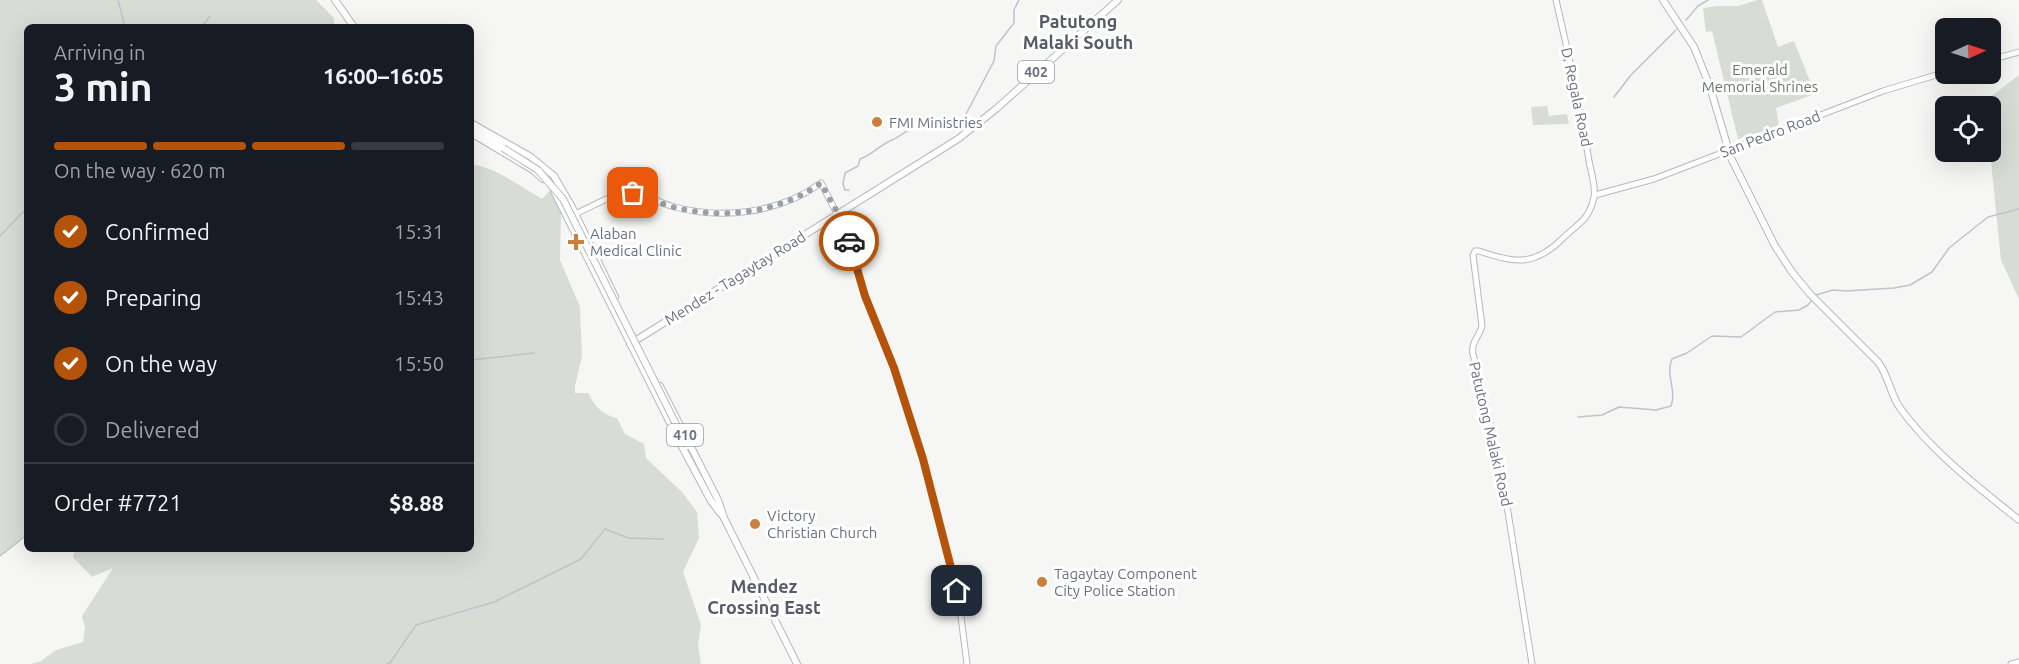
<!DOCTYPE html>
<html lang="en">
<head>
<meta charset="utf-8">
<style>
  :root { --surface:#171b24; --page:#20242c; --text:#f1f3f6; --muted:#9ea1a6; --line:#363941; --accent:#b45309 }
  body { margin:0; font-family:Ubuntu,sans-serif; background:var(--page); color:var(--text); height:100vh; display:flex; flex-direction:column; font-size:22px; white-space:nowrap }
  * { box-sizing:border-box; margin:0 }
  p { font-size:20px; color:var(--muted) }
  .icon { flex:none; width:33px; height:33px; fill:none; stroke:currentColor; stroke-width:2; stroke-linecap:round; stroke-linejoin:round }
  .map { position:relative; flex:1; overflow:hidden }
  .side { position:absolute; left:24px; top:24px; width:450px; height:528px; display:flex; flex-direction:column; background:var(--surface); border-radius:9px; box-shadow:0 6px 24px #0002 }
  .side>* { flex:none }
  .needle { width:39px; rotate:87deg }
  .tools { position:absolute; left:1935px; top:18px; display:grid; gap:12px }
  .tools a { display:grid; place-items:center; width:66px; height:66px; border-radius:9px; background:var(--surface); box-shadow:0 6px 24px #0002; font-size:30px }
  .pin { position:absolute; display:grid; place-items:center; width:51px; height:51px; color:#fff; margin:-26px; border-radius:12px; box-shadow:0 3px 9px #0006 }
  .courier { position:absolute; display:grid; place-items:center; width:60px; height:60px; margin:-30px; border:4px solid #b45309; border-radius:50%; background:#fff; color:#222; box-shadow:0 2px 8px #0007 }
  .overview em { font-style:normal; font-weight:600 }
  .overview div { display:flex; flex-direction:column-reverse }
  .overview { display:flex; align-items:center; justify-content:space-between; height:102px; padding:0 30px }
  h1 { font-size:39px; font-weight:600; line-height:45px }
  .bar { display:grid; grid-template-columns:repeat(4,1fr); gap:9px 6px; align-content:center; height:72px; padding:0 30px }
  .bar i { height:8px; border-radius:4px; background:var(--line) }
  .bar .on { background:var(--accent) }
  .bar p { grid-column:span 4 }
  .line { display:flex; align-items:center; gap:15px; padding:0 30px; border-top:2px solid var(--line) }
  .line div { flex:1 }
  ol { padding:0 30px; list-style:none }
  li { display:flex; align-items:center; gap:18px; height:66px }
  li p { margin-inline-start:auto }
  li .icon { padding:6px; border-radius:50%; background:var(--accent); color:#fff; stroke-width:4 }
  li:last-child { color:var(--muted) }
  li i { width:33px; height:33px; border:3px solid var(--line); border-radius:50% }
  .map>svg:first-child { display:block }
  .green { fill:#d7ddd5 }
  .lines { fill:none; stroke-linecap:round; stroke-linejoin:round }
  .stream { stroke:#bfc4ca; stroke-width:1.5 }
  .secondary-casing { stroke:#b5b8bd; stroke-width:7 }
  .primary-casing { stroke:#b6b8bc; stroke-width:8 }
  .secondary { stroke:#fff; stroke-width:5 }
  .primary { stroke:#fff; stroke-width:6 }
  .primary-bridge-casing { stroke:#b6b8bc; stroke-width:8; stroke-linecap:butt }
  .primary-bridge { stroke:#fff; stroke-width:6 }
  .done { stroke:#9aa0a9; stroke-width:6; stroke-dasharray:0 10.8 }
  .route { stroke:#b45309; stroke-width:8 }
  .poi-dot { fill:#cd7e3c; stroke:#fff; stroke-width:2 }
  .labels { text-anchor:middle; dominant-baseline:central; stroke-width:6; stroke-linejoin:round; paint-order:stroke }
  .shield { fill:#fff; stroke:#969ca7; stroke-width:1.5 }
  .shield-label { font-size:14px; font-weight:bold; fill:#697181 }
  .park-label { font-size:15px; fill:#677967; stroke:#fff }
  .street-label { font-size:15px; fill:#697181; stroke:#fff }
  .poi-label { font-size:15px; fill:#697181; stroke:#fff; text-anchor:start }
  .quarter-label { font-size:18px; font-weight:bold; fill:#565c67; stroke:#fff }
</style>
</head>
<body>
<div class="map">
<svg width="2019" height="664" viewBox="0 0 2019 664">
  <rect width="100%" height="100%" fill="#f6f6f4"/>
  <g class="green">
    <path d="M 0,0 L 316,0 L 334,18 L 334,27 L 27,27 L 27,535 L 0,556 Z"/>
    <path d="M 1757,0 L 1762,0 L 1778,47 L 1794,41 L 1815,94 L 1776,108 L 1779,126 L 1738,139 L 1712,31 L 1706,32 L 1703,8 L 1717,6 L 1738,6 Z"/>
    <path d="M 2019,75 L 2019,299 L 2001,260 L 1990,152 L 1990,106 L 1985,106 L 1985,101 Z"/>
    <path d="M 1547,106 L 1549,116 L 1567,114 L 1569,124 L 1533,125 L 1531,107 Z"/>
    <path d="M 471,164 C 497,168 520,186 542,199 L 551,189 L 563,210 L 561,213 L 560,260 L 580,307 L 582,356 L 575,386 L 575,393 L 588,393 C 596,407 601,414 617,418 L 625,434 L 644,444 L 646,458 L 683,493 L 697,512 L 699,538 L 683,572 L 701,625 L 698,645 L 701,664 L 31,664 L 41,661 L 56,650 L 83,642 L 85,628 L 82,616 L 113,568 L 92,577 L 73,557 L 75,549 L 471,549 Z"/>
  </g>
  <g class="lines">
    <g class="stream">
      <path d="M 118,0 L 125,27"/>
      <path d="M 1686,20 L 1698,6 L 1708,0"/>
      <path d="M 202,27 L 210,16"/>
      <path d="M 1614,97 L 1631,75 L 1676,30"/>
      <path d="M 849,190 L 845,190 L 843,184 L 845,173 L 858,166 L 860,159 C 871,155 878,147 888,142 C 892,139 892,141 896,138 C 903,134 908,129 917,127 C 933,125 952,130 965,116 L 994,61 L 996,46 L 1014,23 L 1014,10 L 1019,0"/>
      <path d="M 0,236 L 22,213 L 27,210"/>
      <path d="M 1816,295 L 1833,290 L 1846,291 L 1894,288 L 1910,285 L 1932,272 L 1949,248 L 1988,217 L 2019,209"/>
      <path d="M 471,360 L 534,353"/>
      <path d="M 1578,417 L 1602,415 L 1619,407 L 1656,410 L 1671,406 C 1677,390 1665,374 1672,359 L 1687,353 L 1712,336 L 1741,337 L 1775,312 L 1799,310 L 1808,305 L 1813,299"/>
      <path d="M 0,556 L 27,535"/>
      <path d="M 386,664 L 390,663 L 416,625 L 494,602 L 581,559 L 605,529 L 628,538 L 664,539"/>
    </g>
    <defs>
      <g id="secondary">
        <path d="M 1990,60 L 2019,52"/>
        <path d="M 1595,195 L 1654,179 L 1883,91 L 1946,72"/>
        <path d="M 575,214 C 589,208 613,194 627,192 C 640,191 658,202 671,206 C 721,220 778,214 821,183 L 845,229 L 865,296 L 894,368 L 923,459 L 959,601 L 967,664"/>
        <path d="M 1532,664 L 1508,512 L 1494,440 L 1473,354 C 1471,341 1479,338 1482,326 L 1473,255 L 1475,251 L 1479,251 C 1513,263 1534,267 1562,239 C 1577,224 1589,221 1594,197 C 1596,186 1591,172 1589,161 C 1581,107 1568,53 1556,0"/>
        <path d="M 2011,664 L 2019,662"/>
      </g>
      <g id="primary">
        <path d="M 335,0 L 354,27"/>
        <path d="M 1663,0 L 1694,47 L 1710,87 L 1731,158 L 1775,246 L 1792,272 L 1810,294 L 1878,362 C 1889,376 1890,394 1900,408 C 1932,452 1977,486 2019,520"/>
        <path d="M 471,123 L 531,157 L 554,176 L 572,207 L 615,297"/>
        <path d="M 476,131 L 503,148"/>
        <path d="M 471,133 L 533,170 L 543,179"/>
        <path d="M 554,191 L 679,441 L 711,501 L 720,513"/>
        <path d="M 630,344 L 958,139 L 996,109 L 1118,0"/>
        <path d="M 660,386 L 718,500 L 724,518"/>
        <path d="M 722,514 L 797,664"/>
      </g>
    </defs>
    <use href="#secondary" class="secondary-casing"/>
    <use href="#primary" class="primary-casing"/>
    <use href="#secondary" class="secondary"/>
    <use href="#primary" class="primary"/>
    <defs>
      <path id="primary-bridge" d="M 503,148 L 538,170 L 563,199 L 687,446"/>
    </defs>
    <use href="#primary-bridge" class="primary-bridge-casing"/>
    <use href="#primary-bridge" class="primary-bridge"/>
  </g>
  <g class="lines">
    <path class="done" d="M 633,193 C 646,198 659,203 673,207 C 723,220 779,213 821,183 L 838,214 L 849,241"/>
    <path class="route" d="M 849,241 L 865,296 L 894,368 L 923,459 L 957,591"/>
  </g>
  <g class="poi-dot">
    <circle cx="877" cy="122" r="6"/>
    <path d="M573 233h6v6h6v6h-6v6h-6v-6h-6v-6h6z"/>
    <circle cx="755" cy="524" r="6"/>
    <circle cx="1042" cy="582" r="6"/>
  </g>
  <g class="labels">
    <g class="shield">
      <rect x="1018" y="61" width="36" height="22" rx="4.5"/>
      <rect x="667" y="424" width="36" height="22" rx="4.5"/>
    </g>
    <g class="shield-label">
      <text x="1036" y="72">402</text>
      <text x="685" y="435">410</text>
    </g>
    <g class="park-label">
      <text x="1760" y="69">Emerald<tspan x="1760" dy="17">Memorial Shrines</tspan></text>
    </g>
    <g class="street-label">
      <text transform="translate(1577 97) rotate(78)">D. Regala Road</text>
      <text transform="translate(1770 134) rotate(-21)">San Pedro Road</text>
      <text transform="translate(735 278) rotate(-32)">Mendez - Tagaytay Road</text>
      <text transform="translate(1491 434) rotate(77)">Patutong Malaki Road</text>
    </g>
    <g class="poi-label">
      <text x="889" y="122">FMI Ministries</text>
      <text x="590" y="233">Alaban<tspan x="590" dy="17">Medical Clinic</tspan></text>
      <text x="767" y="515">Victory<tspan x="767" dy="17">Christian Church</tspan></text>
      <text x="1054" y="573">Tagaytay Component<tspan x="1054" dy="17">City Police Station</tspan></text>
    </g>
    <g class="quarter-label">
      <text x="1078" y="21">Patutong<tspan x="1078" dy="21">Malaki South</tspan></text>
      <text x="764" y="586">Mendez<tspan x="764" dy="21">Crossing East</tspan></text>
    </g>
  </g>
</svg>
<div class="tools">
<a><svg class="needle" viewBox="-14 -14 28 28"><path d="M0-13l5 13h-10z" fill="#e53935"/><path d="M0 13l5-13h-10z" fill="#9ea1a6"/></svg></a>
<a><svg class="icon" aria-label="locate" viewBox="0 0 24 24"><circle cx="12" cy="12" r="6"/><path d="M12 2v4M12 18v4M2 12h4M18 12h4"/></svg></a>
</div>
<div class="pin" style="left:633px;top:193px;background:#ea580c"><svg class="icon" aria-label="bag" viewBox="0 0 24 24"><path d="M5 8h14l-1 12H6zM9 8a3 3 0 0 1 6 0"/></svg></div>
<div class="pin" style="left:957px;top:591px;background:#1f2937"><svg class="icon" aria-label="home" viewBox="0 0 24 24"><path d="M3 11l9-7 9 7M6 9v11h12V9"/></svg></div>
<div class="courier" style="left:849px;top:241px"><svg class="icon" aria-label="car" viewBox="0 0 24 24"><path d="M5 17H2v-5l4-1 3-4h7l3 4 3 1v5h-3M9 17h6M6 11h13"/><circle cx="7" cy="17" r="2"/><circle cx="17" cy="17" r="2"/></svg></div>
<section class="side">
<div class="overview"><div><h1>3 min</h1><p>Arriving in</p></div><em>16:00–16:05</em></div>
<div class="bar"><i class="on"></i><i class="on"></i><i class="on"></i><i></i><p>On the way · 620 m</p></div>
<ol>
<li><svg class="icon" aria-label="check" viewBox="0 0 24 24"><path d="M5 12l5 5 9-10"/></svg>Confirmed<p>15:31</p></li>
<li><svg class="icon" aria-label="check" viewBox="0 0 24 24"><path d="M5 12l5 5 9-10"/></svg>Preparing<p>15:43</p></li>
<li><svg class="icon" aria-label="check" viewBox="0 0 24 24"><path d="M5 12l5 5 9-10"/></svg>On the way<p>15:50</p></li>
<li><i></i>Delivered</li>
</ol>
<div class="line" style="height:78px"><div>Order #7721</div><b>$8.88</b></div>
</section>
</div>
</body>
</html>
